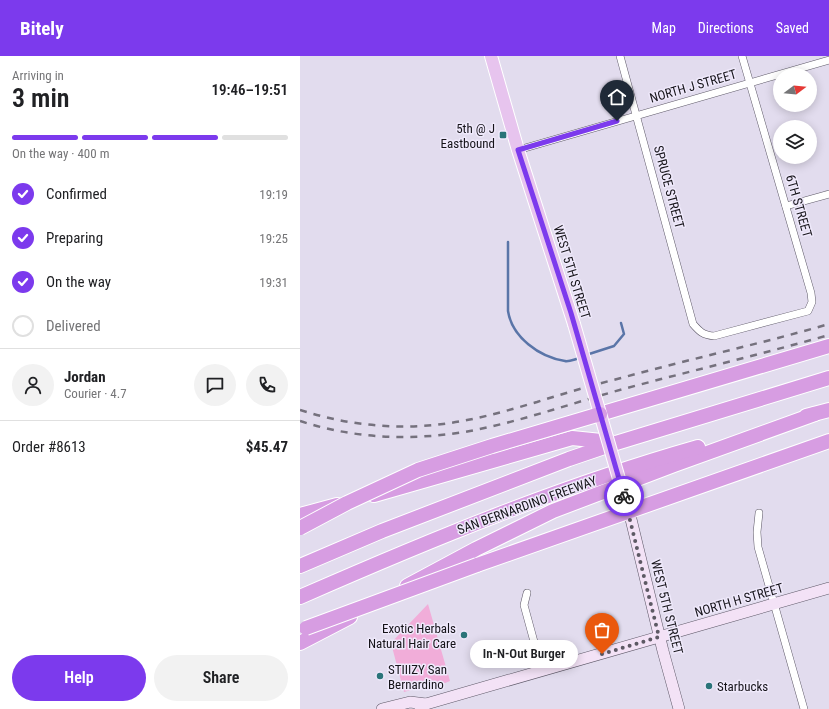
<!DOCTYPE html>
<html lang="en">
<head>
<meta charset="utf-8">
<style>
  :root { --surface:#fff; --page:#f2f2f2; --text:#202124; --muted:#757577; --line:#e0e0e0; --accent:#7c3aed }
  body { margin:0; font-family:"Roboto Condensed",sans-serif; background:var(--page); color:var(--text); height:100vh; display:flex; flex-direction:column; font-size:15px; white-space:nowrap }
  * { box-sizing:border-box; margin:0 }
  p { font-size:13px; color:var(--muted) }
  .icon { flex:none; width:22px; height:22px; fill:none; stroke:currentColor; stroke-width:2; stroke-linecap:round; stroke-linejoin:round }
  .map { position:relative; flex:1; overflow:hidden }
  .side { display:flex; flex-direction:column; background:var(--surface); width:300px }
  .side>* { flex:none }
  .needle { width:26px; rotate:74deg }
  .tools { position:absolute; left:473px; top:12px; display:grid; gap:8px }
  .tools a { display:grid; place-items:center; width:44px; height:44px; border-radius:50%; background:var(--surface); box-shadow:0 2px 10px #0003; font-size:20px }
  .pin { position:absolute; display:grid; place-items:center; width:34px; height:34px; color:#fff; margin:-41px -17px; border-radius:50% 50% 50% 0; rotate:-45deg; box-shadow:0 0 4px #0007 }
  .pin .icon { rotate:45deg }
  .courier { position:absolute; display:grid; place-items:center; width:40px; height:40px; margin:-20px; border:3px solid #7c3aed; border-radius:50%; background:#fff; color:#222; box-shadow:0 1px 5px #0007 }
  .bubble { position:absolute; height:28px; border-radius:14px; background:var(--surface); box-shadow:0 2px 10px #0003; font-size:13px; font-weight:600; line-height:28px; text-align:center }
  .headline em { font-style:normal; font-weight:600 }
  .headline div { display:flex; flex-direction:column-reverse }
  .headline { display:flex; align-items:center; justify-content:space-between; height:68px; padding:0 12px }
  h1 { font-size:26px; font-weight:600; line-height:30px }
  .bar { display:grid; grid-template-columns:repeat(4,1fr); gap:6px 4px; align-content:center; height:48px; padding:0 12px }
  .bar i { height:5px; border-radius:3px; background:var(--line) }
  .bar .active { background:var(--accent) }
  .bar p { grid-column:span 4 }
  .line { display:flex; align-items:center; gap:10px; padding:0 12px; border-top:1px solid var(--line) }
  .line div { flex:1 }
  .round { display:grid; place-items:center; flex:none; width:42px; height:42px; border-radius:21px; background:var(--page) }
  ol { padding:0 12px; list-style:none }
  li { display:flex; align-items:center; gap:12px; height:44px }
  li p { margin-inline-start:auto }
  li .icon { padding:4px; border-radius:50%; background:var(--accent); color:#fff; stroke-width:4 }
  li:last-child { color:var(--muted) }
  li i { width:22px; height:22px; border:2px solid var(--line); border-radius:50% }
  .cta { display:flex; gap:8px; margin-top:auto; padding:8px 12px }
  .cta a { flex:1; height:46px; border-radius:24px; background:var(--accent); color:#fff; font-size:16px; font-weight:600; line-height:46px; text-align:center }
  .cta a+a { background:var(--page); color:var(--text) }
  header { display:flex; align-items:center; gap:24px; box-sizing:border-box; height:56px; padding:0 20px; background:var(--accent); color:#fff }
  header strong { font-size:19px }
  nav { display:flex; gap:22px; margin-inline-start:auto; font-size:14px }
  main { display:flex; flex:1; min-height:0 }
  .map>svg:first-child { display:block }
  .green { fill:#f1add9 }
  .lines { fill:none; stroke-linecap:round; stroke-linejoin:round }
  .stream { stroke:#5a75a8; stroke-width:2.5 }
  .street-casing { stroke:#5d5867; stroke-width:8 }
  .secondary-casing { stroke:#5d5867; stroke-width:12 }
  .primary-casing { stroke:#fff; stroke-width:14 }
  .highway-casing { stroke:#fff; stroke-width:16 }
  .street { stroke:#fff; stroke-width:7 }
  .secondary { stroke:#f3e2f6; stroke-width:11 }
  .primary { stroke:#e7c4ee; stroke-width:12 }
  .highway { stroke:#d79de2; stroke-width:14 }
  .rail { stroke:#75717d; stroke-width:2.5; stroke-dasharray:7 7; stroke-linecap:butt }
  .primary-bridge-casing { stroke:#fff; stroke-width:14; stroke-linecap:butt }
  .highway-bridge-casing { stroke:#fff; stroke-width:16; stroke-linecap:butt }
  .primary-bridge { stroke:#e7c4ee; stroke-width:12 }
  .highway-bridge { stroke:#d79de2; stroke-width:14 }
  .done { stroke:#5d5964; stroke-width:4; stroke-dasharray:0 7.2 }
  .route { stroke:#7c3aed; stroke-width:5 }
  .poi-dot { fill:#2a7479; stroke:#efe9fb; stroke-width:1.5 }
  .labels { text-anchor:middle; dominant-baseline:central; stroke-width:3; stroke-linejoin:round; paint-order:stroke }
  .street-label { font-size:13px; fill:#151319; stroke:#efe9fb }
  .poi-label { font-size:13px; fill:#151319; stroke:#efe9fb; text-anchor:end }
</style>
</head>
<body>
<header>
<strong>Bitely</strong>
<nav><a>Map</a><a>Directions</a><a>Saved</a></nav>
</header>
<main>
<section class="side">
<div class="headline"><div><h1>3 min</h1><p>Arriving in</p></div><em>19:46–19:51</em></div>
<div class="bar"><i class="active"></i><i class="active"></i><i class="active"></i><i></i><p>On the way · 400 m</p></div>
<ol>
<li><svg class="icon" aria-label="check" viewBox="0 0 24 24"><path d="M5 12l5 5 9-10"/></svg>Confirmed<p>19:19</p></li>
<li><svg class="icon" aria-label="check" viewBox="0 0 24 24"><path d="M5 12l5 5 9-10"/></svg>Preparing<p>19:25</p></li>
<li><svg class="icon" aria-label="check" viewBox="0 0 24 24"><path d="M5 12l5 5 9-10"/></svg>On the way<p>19:31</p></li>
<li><i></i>Delivered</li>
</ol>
<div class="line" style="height:72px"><a class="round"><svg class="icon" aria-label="person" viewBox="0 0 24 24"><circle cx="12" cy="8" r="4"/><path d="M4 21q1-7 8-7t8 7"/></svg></a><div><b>Jordan</b><p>Courier · 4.7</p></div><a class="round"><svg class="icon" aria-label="chat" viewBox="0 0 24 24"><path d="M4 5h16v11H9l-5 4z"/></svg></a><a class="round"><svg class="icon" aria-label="phone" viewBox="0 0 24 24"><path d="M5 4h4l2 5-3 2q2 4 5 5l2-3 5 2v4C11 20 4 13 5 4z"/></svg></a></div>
<div class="line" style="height:52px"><div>Order #8613</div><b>$45.47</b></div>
<div class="cta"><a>Help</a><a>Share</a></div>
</section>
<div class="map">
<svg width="529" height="653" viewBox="0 0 529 653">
  <rect width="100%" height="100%" fill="#e2dcee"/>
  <path class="green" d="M 128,548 L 150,625 L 145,627 L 136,627 L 104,636 L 91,587 Z"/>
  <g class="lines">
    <g class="stream">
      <path d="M 208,186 L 208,255 C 212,281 239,301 265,305 C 269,306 275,303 280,302"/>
      <path d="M 286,299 L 314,290 L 324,278 L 321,267"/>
    </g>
    <defs>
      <g id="street">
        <path d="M 320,0 L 393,268 C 400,276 403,279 414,280 L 508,255 L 512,246 L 511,237 L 442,0"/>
        <path d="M 218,94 L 529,4"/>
        <path d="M 486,150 L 529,138"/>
        <path d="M 459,457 L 457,476 L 458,491 L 504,653"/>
        <path d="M 227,537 L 224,549 L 242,615"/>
      </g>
      <g id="secondary">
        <path d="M 329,455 L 363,595 L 379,653"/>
        <path d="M 82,653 L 110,646 L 126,648"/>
        <path d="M 120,653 L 126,648 L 529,532"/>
      </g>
      <path id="primary" d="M 191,0 L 218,94 L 274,268"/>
      <g id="highway">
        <path d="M 300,358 L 529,290"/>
        <path d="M 506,360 L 529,354"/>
        <path d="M 74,439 L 272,382 L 311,386"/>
        <path d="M 0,459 L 37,449"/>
        <path d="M 177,509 L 529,385"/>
        <path d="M 0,510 L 82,475 L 269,403 L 316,387 L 529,322"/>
        <path d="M 107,530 L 176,493 L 253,455 L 374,409 L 515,358"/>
        <path d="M 0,541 C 130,484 261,430 398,391"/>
        <path d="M 0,587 L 50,561"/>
      </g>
    </defs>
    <use href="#street" class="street-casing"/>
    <use href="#secondary" class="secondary-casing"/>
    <use href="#primary" class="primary-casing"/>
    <use href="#highway" class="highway-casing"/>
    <use href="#street" class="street"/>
    <use href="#secondary" class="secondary"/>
    <use href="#primary" class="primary"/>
    <use href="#highway" class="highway"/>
    <g class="rail">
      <path d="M 0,354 C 47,369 95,374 143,368 C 175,364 206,355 237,346 C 265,337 293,329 321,322 C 390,303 460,288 529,268"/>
      <path d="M 0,365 C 55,383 113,385 170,375 C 223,365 275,346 327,332 C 395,314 462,298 529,279"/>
    </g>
    <defs>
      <path id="primary-bridge" d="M 274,268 L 324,440"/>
      <g id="highway-bridge">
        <path d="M 0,472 L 47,447 L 118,414 L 192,390 L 300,358"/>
        <path d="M 6,572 L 177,509"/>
      </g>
    </defs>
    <use href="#primary-bridge" class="primary-bridge-casing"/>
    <use href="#highway-bridge" class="highway-bridge-casing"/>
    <use href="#primary-bridge" class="primary-bridge"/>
    <use href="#highway-bridge" class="highway-bridge"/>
  </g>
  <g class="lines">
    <path class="done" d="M 302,598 L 359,581 L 324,440"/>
    <path class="route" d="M 317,65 L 218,94 L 271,257 L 324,440"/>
  </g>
  <g class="poi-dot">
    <rect x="199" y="75" width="8" height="8" rx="2"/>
    <circle cx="164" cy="579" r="4"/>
    <circle cx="80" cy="620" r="4"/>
    <circle cx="409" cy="630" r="4"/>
  </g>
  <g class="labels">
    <g class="street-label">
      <text transform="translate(393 30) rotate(-16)">NORTH J STREET</text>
      <text transform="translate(369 131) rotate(75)">SPRUCE STREET</text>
      <text transform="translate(499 150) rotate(74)">6TH STREET</text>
      <text transform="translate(272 216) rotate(73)">WEST 5TH STREET</text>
      <text transform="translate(227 449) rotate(-20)">SAN BERNARDINO FREEWAY</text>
      <text transform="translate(439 544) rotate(-16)">NORTH H STREET</text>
      <text transform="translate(367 551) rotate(76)">WEST 5TH STREET</text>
    </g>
    <g class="poi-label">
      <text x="195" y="72">5th @ J<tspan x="195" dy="15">Eastbound</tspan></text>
      <text x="156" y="572">Exotic Herbals<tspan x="156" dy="15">Natural Hair Care</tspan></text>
      <text x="88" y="613" text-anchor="start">STIIIZY San<tspan x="88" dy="15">Bernardino</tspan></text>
      <text x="417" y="630" text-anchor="start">Starbucks</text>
    </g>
  </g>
</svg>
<div class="tools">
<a><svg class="needle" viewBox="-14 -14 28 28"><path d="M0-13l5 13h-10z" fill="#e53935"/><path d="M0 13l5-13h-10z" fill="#757577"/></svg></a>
<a><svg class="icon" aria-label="layers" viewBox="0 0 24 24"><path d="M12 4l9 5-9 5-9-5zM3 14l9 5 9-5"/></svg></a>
</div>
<div class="pin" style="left:302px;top:598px;background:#ea580c"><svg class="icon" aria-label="bag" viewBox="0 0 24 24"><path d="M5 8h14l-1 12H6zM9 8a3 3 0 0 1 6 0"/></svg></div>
<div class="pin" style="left:317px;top:65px;background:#1f2937"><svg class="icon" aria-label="home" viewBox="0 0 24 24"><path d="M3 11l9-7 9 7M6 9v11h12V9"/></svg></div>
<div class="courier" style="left:324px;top:440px"><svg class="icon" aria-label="bike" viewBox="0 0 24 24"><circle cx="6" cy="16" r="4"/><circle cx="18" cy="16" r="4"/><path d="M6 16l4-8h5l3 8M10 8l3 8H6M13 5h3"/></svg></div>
<div class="bubble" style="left:170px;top:584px;width:108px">In-N-Out Burger</div>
</div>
</main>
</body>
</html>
